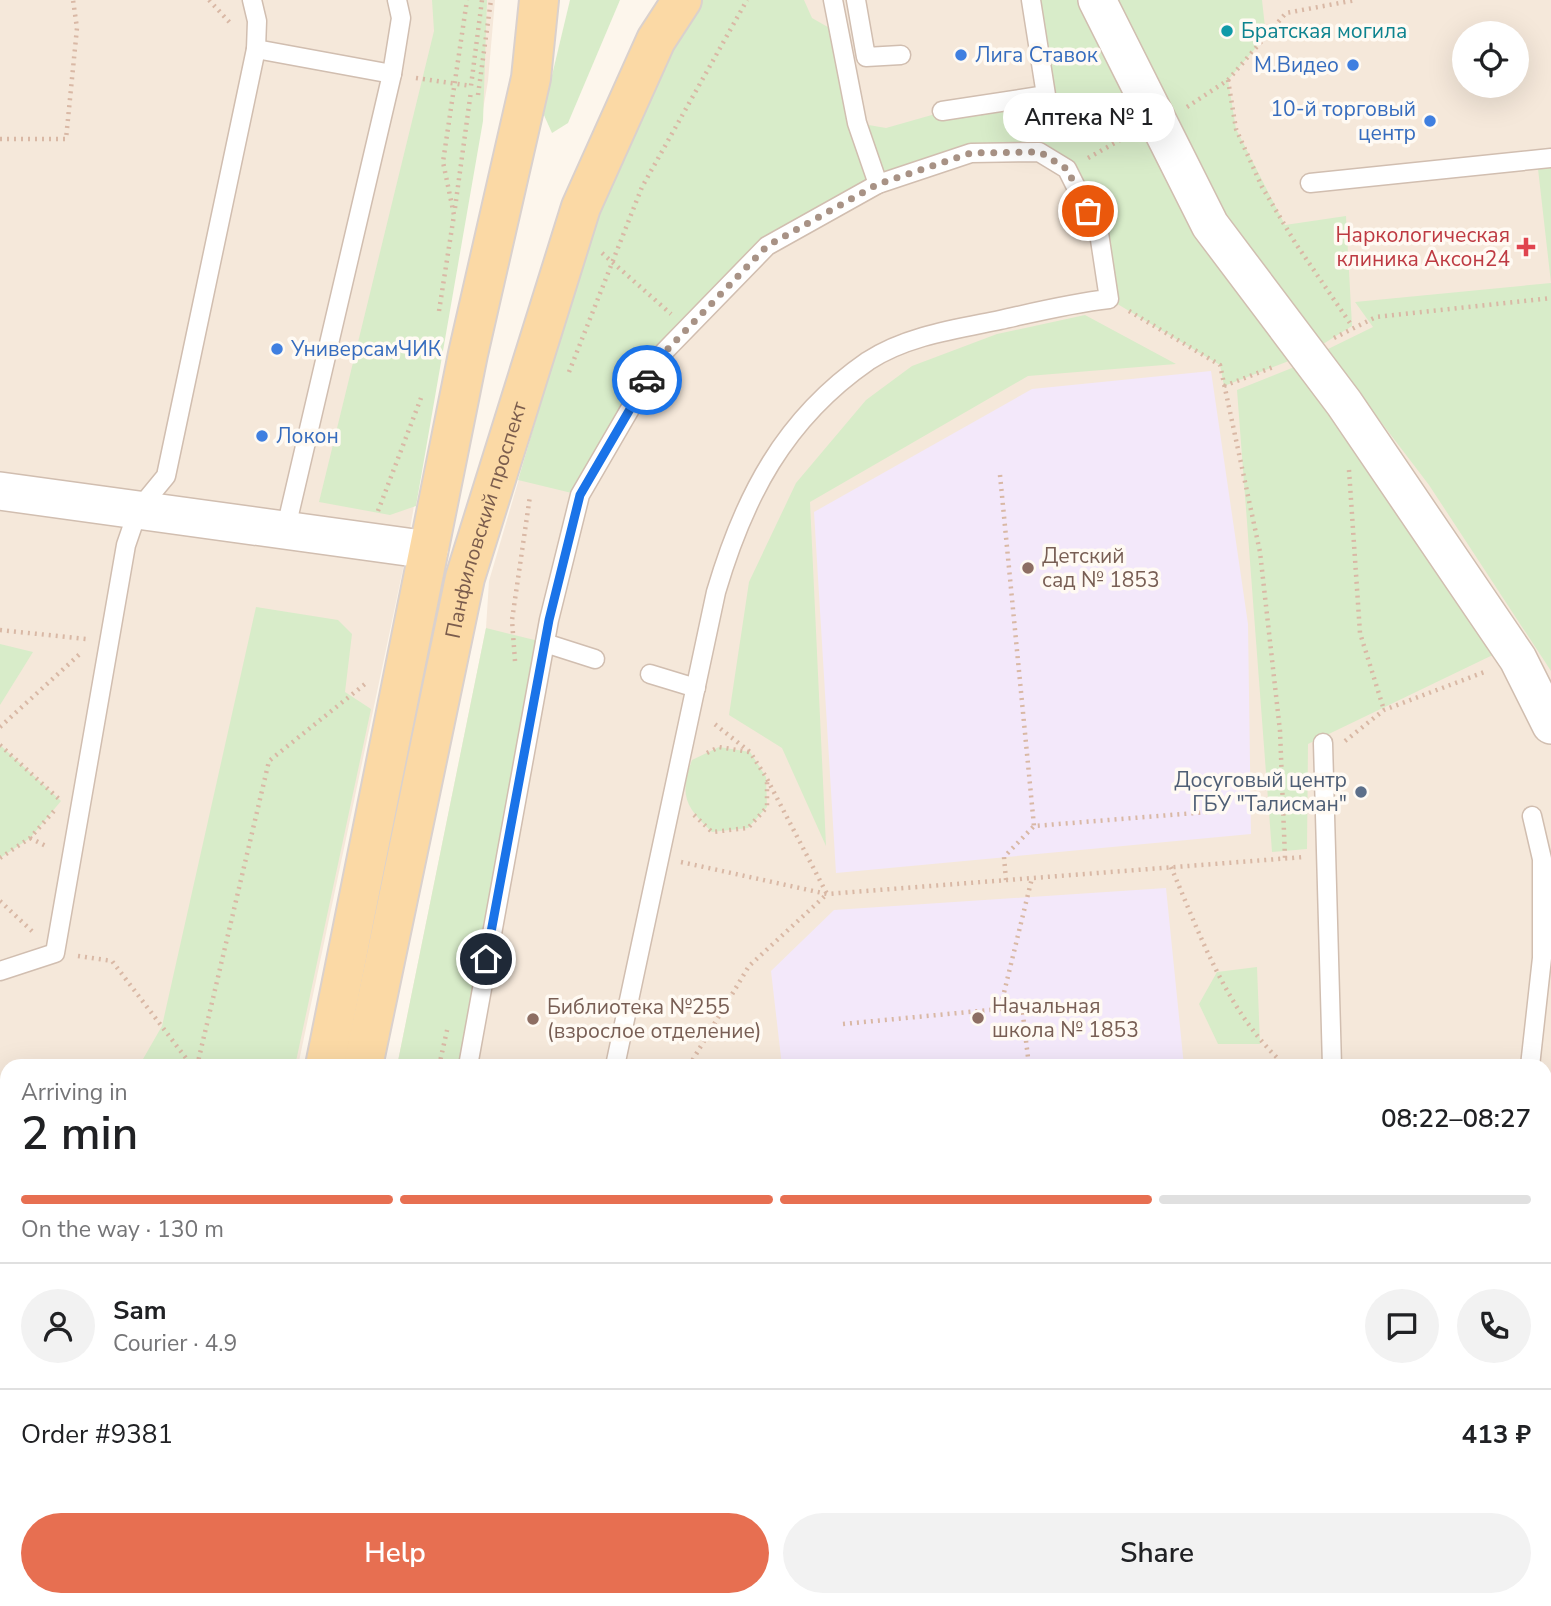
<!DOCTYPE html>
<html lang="en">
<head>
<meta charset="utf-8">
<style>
  :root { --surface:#fff; --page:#f2f2f2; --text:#202124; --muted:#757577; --line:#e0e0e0; --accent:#e76f51 }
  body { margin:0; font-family:"Nunito Sans",sans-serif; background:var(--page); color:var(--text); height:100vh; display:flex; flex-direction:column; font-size:26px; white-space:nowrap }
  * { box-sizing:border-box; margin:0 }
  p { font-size:23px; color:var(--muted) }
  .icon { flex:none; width:38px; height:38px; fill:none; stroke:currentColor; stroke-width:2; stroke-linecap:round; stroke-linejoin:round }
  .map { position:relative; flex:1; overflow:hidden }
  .side { position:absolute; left:0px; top:1059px; width:1552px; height:548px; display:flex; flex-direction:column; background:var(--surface); border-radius:21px 21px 0 0; box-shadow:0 7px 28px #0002 }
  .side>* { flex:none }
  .controls { position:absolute; left:1452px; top:21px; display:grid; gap:14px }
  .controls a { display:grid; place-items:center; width:77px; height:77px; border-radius:50%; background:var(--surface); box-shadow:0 7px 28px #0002; font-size:35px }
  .pin { position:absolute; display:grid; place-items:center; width:60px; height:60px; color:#fff; margin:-30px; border:4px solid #fff; border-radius:50%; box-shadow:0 2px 7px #0007 }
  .courier { position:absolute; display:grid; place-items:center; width:70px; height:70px; margin:-35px; border:5px solid #1a73e8; border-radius:50%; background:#fff; color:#222; box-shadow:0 2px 9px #0007 }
  .bubble { position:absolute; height:49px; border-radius:24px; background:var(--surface); box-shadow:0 7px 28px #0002; font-size:23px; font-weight:600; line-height:49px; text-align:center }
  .head em { font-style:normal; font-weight:600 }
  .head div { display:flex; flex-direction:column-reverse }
  .head { display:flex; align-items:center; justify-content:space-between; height:119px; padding:0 21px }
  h1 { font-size:46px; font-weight:600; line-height:52px }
  .bar { display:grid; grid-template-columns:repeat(4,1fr); gap:10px 7px; align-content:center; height:84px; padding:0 21px }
  .bar i { height:9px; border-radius:5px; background:var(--line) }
  .bar .active { background:var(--accent) }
  .bar p { grid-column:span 4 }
  .line { display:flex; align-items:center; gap:18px; padding:0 21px; border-top:2px solid var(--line) }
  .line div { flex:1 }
  .round { display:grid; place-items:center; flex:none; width:74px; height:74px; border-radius:37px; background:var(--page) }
  .primary-button { display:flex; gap:14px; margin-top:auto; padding:14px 21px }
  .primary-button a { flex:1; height:80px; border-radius:42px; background:var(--accent); color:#fff; font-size:28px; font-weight:600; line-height:80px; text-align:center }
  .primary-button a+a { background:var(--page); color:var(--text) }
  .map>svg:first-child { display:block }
  .residential { fill:#f5e8da; fill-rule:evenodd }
  .education { fill:#f3e8fa }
  .green { fill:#d8ecc9 }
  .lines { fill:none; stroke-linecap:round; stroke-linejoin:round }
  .service-casing { stroke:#d1beb0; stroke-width:21 }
  .minor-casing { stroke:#d1beb0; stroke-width:40 }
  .primary-casing { stroke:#dad1cd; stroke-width:42 }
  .path { stroke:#d9b8a5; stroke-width:4.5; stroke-dasharray:2 5; stroke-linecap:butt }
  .service { stroke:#fff; stroke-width:18 }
  .minor { stroke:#fff; stroke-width:37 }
  .primary { stroke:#fbd9a5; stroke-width:38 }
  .done { stroke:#a89285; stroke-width:7; stroke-dasharray:0 12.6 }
  .route { stroke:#1a73e8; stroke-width:9 }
  .culture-dot { fill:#0f9aa8; stroke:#fffaf3; stroke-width:2.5 }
  .shop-dot { fill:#3f7fe0; stroke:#fffaf3; stroke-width:2.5 }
  .health-dot { fill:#e0444e; stroke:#fffaf3; stroke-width:2.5 }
  .education-dot { fill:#8d6e63; stroke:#fffaf3; stroke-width:2.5 }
  .service-dot { fill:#5c6f8a; stroke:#fffaf3; stroke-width:2.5 }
  .labels { text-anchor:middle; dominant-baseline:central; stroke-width:7; stroke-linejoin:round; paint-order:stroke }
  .culture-label { font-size:21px; fill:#0d838f; stroke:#fffaf3; text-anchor:start }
  .shop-label { font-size:21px; fill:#366cbe; stroke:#fffaf3; text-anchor:start }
  .health-label { font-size:21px; fill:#be3a42; stroke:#fffaf3; text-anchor:end }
  .street-label { font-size:21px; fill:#7a5c4d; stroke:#fffaf3 }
  .education-label { font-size:21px; fill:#785e54; stroke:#fffaf3; text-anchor:start }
  .service-label { font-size:21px; fill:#4e5e75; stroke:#fffaf3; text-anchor:end }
</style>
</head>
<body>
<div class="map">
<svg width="1551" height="1606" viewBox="0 0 1551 1606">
  <rect width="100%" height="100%" fill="#fdf6ec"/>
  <g class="residential">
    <path d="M 0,0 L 495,0 L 488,81 L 403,569 L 298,1066 L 7,1066 L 7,1600 L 0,1606 Z"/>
    <path d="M 698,0 L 1551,0 L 1551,1606 L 277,1606 L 279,1600 L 1545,1600 L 1545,1066 L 397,1066 L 486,628 L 489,581 L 558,346 L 563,293 ZM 1465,33 L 1517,33 L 1517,86 L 1465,86 Z"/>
  </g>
  <g class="education">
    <path d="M 1211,371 L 1248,624 L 1251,834 L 836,873 L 814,512 L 1032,389 Z"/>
    <path d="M 1166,888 L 1184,1066 L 782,1066 L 771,971 L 834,910 Z"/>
  </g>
  <g class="green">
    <path d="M 432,0 L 487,0 L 483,121 L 416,506 L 390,515 L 319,502 L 434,31 Z"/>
    <path d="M 570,0 L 620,0 L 568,123 L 552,133 L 543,113 Z"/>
    <path d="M 698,0 L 804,0 L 812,18 L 840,34 L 857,123 L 886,128 L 953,109 L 1045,95 L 1031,0 L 1262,0 L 1266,36 L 1228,80 L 1236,129 L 1285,225 L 1346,216 L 1352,326 L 1307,354 L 1224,386 L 1220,365 L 1109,299 L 1099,233 L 1067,169 L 1039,152 L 971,153 L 878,184 L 767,246 L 664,355 L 580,495 L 518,480 L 558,346 L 563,293 L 597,193 Z"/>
    <path d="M 1551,158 L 1551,671 L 1429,485 L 1326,350 L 1373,327 L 1355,302 L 1551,283 L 1537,160 Z"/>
    <path d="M 1085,315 L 1176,364 L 1028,376 L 810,502 L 826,846 L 782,748 L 729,715 L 749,582 L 796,483 L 866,400 L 912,366 L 997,334 Z"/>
    <path d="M 1307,362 L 1499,652 L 1308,744 L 1307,849 L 1272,852 L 1237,390 Z"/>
    <path d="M 256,607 L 338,620 L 352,634 L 345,692 L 371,709 L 295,1066 L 139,1066 L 162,1026 Z"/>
    <path d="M 486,628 L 551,644 L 473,1066 L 397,1066 Z"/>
    <path d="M 0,644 L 33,652 L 0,705 Z"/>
    <path d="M 0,745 L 61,801 L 30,838 L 0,858 Z"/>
    <path d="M 719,747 L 750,752 L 766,777 L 767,807 L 748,828 L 712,832 C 685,807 679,795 692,760 Z"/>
    <path d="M 1257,967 L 1260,1044 L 1218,1044 L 1199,1004 L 1217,972 Z"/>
    <path d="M 1551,1210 L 1551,1479 L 1545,1475 L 1545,1224 Z"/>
    <path d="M 7,1261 L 7,1378 L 0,1377 L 0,1265 Z"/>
    <path d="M 7,1509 L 7,1600 L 156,1600 L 156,1606 L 0,1606 L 0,1511 Z"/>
    <path d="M 279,1600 L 470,1600 L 469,1606 L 277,1606 Z"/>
  </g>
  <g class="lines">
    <defs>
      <g id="service">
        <path d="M 833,0 L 857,123 L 878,184"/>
        <path d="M 856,0 L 866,57 L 901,55"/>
        <path d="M 256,49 L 392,74"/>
        <path d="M 942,111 L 1046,95 L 1031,0"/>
        <path d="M 1310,183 L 1551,158"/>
        <path d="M 285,532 L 392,74 L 401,18 L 397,0"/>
        <path d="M 545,643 L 595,659"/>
        <path d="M 650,674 L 696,688"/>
        <path d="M 1323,743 L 1332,1066"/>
        <path d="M 0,971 L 55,953 L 126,545 L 138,510 L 166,476 L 256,49 L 257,21 L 252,0"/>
        <path d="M 468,1066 L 549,620 L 580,495 L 662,354 L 767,246 L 878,184 L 971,153 L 1039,152 L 1067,169 L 1099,233 L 1109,299 C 1072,303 1036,312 1000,320 C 956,329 906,336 868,361 C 784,419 744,497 716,592 L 615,1066"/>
        <path d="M 1530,1066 L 1542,958 L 1542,859 L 1532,816"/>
        <path d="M 0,1129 L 7,1126"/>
        <path d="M 0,1395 L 7,1396"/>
        <path d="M 902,1600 L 907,1606"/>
        <path d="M 486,1606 L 487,1600"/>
        <path d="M 628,1606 L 629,1600"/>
        <path d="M 763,1606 L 764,1600"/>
      </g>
      <g id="minor">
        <path d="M 1097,0 L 1210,225 L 1344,403 L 1518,659 L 1551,725"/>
        <path d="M 0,491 L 429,550"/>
        <path d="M 1480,1600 L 1492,1606"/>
        <path d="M 1547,1606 L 1551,1598"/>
      </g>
      <g id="primary">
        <path d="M 325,1066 L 468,354 L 531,78 L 539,0"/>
        <path id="s1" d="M 363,1066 L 465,578 L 581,207 L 656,40 L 682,0"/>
        <path d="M 210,1606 L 211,1600"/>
        <path d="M 251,1606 L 253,1600"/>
      </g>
    </defs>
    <use href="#service" class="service-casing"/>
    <use href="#minor" class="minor-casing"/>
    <use href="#primary" class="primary-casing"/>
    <g class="path">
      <path d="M 209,0 L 232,25"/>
      <path d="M 416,78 L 471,86 L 482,0"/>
      <path d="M 1228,80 L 1236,129 L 1262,187 L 1296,244 L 1352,326"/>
      <path d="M 478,95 L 491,0"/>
      <path d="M 1187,107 L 1228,80 L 1286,13 L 1356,0"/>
      <path d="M 0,139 L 66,139 L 77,28 L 73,0"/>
      <path d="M 1088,158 L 1129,135"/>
      <path d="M 455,208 L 471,91"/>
      <path d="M 602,253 L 671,314"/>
      <path d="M 439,311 L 454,215 L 443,162 L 467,0"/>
      <path d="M 1129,311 L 1220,365 L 1260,552 L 1280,731 L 1285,858"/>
      <path d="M 1334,338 L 1376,317 L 1551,298"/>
      <path d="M 569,372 L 642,187 L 747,0"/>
      <path d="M 1224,386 L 1276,366"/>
      <path d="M 1349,470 L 1360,633 L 1384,710"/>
      <path d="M 1000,475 L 1034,826"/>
      <path d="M 378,511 L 421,398"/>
      <path d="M 0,630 L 86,639"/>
      <path d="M 515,661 L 512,620 L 530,496"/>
      <path d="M 0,727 L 82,652"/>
      <path d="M 1345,741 L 1384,710 L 1487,671"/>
      <path d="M 0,745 L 59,799"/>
      <path d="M 707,753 L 719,747 L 749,752"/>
      <path d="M 694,815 L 712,832 L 748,828 L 767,807 L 767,779"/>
      <path d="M 30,838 L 48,847"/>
      <path d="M 0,858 L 30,838 L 54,811"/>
      <path d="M 681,862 L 827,894 L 1304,857"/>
      <path d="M 1171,867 C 1201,937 1228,1015 1286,1066"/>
      <path d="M 1006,880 L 1004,857 L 1034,826 L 1220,811"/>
      <path d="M 0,901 L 35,934"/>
      <path d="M 78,956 L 112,961 L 192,1066"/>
      <path d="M 1000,1009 L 1022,1007 L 1029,1066"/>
      <path d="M 843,1024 L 1000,1009 L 1032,878"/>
      <path d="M 197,1066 L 269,761 L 365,684"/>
      <path d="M 439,1066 L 448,1026"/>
      <path d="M 689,1066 L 749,966 L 827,894 L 766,777 L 750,752 L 712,722"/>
      <path d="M 1545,1218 L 1551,1220"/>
      <path d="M 1062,1600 L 1062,1606"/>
      <path d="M 1102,1600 L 1111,1606"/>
      <path d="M 337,1606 L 338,1600"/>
      <path d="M 1036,1606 L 1040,1600"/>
    </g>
    <use href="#service" class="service"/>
    <use href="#minor" class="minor"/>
    <use href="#primary" class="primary"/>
  </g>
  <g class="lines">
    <path class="done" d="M 647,380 L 663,354 L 767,246 L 878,184 L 971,153 L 1040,152 L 1067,169 L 1088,211"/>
    <path class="route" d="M 486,959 L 549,620 L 580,495 L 647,380"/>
  </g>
  <circle class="culture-dot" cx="1227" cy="31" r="7"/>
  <g class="shop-dot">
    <circle cx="961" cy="55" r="7"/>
    <circle cx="1353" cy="65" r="7"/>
    <circle cx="1430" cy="121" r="7"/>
    <circle cx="277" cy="349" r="7"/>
    <circle cx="262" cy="436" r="7"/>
  </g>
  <path class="health-dot" d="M1522.5 236.5h7v7h7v7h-7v7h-7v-7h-7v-7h7z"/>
  <g class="education-dot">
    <circle cx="1028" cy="568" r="7"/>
    <circle cx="978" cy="1018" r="7"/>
    <circle cx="533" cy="1019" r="7"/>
  </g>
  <circle class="service-dot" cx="1361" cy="792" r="7"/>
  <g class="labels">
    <g class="culture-label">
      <text x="1241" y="31">Братская могила</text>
    </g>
    <g class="shop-label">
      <text x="975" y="55">Лига Ставок</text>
      <text x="1339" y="65" text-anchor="end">М.Видео</text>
      <text x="1416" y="109" text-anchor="end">10-й торговый<tspan x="1416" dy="24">центр</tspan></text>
      <text x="291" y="349">УниверсамЧИК</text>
      <text x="276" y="436">Локон</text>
    </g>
    <g class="health-label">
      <text x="1510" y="235">Наркологическая<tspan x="1510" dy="24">клиника Аксон24</tspan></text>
    </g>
    <g class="street-label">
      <text stroke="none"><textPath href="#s1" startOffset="560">Панфиловский проспект</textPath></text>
    </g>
    <g class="education-label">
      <text x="1042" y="556">Детский<tspan x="1042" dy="24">сад № 1853</tspan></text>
      <text x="992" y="1006">Начальная<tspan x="992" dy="24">школа № 1853</tspan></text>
      <text x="547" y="1007">Библиотека №255<tspan x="547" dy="24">(взрослое отделение)</tspan></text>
    </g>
    <g class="service-label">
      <text x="1347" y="780">Досуговый центр<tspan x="1347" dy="24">ГБУ "Талисман"</tspan></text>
    </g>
  </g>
</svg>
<div class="controls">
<a><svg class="icon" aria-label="locate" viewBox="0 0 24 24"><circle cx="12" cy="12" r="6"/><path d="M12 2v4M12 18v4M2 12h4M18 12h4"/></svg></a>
</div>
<div class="pin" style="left:1088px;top:211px;background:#ea580c"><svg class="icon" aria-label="bag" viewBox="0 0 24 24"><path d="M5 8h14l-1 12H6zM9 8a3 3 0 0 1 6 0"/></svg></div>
<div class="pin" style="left:486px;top:959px;background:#1f2937"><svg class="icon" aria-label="home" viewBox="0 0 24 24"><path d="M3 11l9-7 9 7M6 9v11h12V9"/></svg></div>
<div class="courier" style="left:647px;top:380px"><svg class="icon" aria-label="car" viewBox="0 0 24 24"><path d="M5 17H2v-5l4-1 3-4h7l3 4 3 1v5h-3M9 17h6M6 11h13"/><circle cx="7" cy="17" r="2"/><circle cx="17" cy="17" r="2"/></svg></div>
<div class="bubble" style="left:1003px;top:93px;width:172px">Аптека № 1</div>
<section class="side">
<div class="head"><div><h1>2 min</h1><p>Arriving in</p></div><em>08:22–08:27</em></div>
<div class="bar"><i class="active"></i><i class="active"></i><i class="active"></i><i></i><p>On the way · 130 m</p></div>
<div class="line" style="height:126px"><a class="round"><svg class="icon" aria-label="person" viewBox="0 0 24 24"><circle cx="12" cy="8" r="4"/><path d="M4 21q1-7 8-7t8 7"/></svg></a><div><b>Sam</b><p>Courier · 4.9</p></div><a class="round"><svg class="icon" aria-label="chat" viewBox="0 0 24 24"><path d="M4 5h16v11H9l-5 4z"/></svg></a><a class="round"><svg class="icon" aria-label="phone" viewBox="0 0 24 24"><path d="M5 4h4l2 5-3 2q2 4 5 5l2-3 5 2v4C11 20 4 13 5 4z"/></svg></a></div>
<div class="line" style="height:91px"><div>Order #9381</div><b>413 ₽</b></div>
<div class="primary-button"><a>Help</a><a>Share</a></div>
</section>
</div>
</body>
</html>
